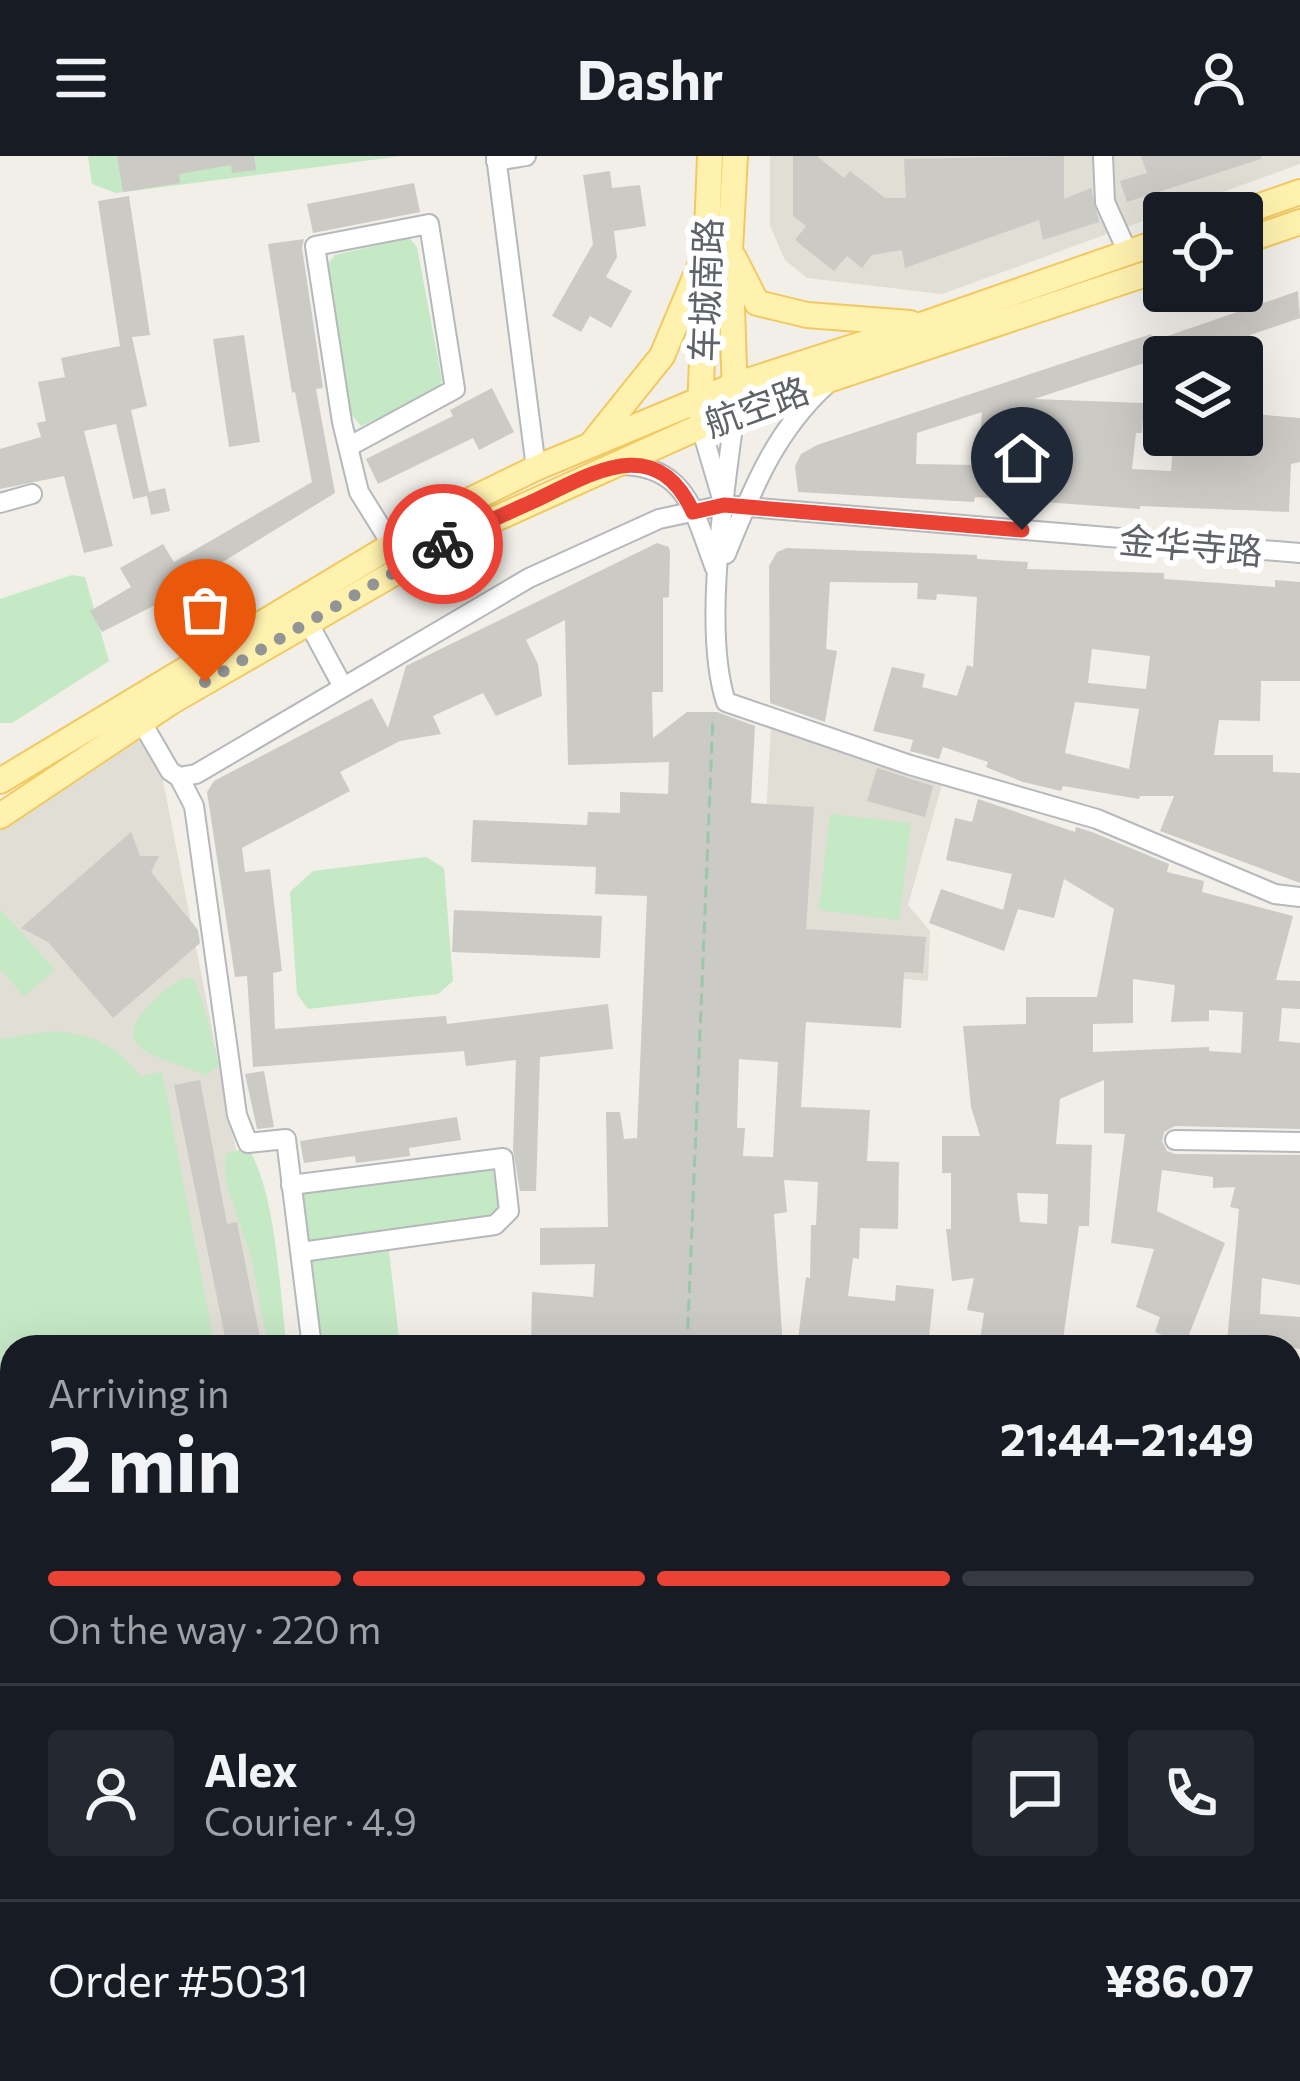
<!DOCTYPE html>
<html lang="en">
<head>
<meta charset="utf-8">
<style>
  :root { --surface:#171b24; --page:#242831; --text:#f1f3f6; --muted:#9ea1a6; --line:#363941; --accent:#ea4335 }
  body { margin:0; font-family:Commissioner,"Noto Sans SC",sans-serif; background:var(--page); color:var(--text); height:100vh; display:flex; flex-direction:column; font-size:45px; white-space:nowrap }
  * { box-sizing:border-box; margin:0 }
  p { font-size:39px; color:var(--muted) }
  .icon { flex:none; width:66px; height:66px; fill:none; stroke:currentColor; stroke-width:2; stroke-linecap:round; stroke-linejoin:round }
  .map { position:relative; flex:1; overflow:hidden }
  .details { position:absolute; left:0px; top:1179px; width:1302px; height:747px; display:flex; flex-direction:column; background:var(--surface); border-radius:36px 36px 0 0; box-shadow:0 12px 48px #0002 }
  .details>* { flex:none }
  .buttons { position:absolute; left:1143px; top:36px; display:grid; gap:24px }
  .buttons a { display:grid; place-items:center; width:120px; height:120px; border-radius:12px; background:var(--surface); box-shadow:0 12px 48px #0002; font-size:60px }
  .pin { position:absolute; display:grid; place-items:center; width:102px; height:102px; color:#fff; margin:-123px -51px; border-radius:50% 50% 50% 0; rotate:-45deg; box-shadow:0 0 12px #0007 }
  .pin .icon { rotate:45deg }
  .courier { position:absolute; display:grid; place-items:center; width:120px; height:120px; margin:-60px; border:9px solid #ea4335; border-radius:50%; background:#fff; color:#222; box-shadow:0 3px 15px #0007 }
  .summary em { font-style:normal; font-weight:700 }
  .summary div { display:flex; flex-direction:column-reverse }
  .summary { display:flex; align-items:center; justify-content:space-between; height:204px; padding:0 48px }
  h1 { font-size:78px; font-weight:700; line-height:90px }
  .bar { display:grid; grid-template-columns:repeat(4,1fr); gap:18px 12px; align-content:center; height:144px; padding:0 48px }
  .bar i { height:15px; border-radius:9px; background:var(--line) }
  .bar .on { background:var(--accent) }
  .bar p { grid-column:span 4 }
  .line { display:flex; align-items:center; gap:30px; padding:0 48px; border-top:3px solid var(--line) }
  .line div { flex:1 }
  .round { display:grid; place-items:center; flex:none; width:126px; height:126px; border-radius:12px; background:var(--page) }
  header { display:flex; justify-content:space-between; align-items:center; height:156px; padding:0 48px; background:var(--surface); font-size:54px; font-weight:700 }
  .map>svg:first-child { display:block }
  .education { fill:#e1ded6 }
  .green { fill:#c5e8c5 }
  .water { fill:#aadaff }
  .building { fill:#cccac5; fill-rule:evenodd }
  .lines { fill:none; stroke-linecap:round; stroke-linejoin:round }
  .minor-casing { stroke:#b5b8bc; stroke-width:22 }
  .major-casing { stroke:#f2c960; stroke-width:28 }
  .path { stroke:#9cc7a9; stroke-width:3; stroke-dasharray:12 6; stroke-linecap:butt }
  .minor { stroke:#fff; stroke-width:18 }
  .major { stroke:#fff2af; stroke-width:24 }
  .done { stroke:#929495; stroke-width:12; stroke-dasharray:0 21.6 }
  .route { stroke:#ea4335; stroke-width:15 }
  .labels { text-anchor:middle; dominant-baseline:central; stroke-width:12; stroke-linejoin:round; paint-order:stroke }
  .street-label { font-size:36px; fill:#5f6368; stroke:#fff }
</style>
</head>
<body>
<header><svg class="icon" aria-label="menu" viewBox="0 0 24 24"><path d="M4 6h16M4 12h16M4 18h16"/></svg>Dashr<svg class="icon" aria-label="person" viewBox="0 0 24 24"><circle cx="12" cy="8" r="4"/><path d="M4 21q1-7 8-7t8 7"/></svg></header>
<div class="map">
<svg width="1300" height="1925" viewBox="0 0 1300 1925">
  <rect width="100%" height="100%" fill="#f1efe8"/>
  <g class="education">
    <path d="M 770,0 L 1300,0 L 1300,8 L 942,138 L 807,122 L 785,104 L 770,70 Z"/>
    <path d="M 150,559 L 275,1191 L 12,1191 L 12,1693 L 0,1699 L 0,660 Z"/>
    <path d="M 771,568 L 943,625 L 908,749 L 930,775 L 928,825 L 758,809 Z"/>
  </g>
  <g class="green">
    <path d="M 88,0 L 402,0 L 116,37 L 92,28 Z"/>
    <path d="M 409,82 L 417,91 L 442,224 L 437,235 L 361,270 L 350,257 L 328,108 L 335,99 Z"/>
    <path d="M 72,419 L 85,421 L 109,505 L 12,567 L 0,567 L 0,443 Z"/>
    <path d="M 830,658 L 911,667 L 899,764 L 819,754 Z"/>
    <path d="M 426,701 L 444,712 L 453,825 L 438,838 L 308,853 L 297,838 L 290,736 L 313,715 Z"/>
    <path d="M 0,753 L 55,814 L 24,840 L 0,813 Z"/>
    <path d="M 192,821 C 206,848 210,880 219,909 L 206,920 C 182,905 102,898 146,853 C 160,839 172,824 192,821 Z"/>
    <path d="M 53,875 C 93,879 115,887 140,920 L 162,916 L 215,1191 L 12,1191 L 12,1369 L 0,1359 L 0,883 Z"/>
    <path d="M 243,993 L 250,995 C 277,1044 279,1133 287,1191 L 268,1191 L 252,1105 L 226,1027 L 225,998 Z"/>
    <path d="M 503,1002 L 509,1055 L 495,1069 L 301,1096 L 291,1029 Z"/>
    <path d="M 389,1095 L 400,1191 L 320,1191 L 310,1104 Z"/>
    <path d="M 1300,1569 L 1300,1839 L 1290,1841 L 1290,1571 Z"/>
    <path d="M 161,1914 L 867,1914 L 826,1925 L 146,1925 Z"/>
  </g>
  <path class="water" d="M 1300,1839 L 1300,1925 L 826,1925 L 867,1914 L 1290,1914 L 1290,1841 Z"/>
  <g class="building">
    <path d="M 117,0 L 254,0 L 256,14 L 232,17 L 231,9 L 179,18 L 180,27 L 123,36 Z"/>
    <path d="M 793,0 L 817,0 L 844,22 L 850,15 L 885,42 L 906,42 L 904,3 L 1064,0 L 1064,43 L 1091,32 L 1099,66 L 1043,84 L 1039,64 L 905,112 L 902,94 L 872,99 L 862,112 L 847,100 L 834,115 L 795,84 L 806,70 L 793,60 Z"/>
    <path d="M 1141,0 L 1261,0 L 1261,3 L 1127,46 L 1120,25 L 1147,17 Z"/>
    <path d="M 610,15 L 612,32 L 640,29 L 646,70 L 614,75 L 617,101 L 606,121 L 632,135 L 611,172 L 590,160 L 581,176 L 552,160 L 593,88 L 583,19 Z"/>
    <path d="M 414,27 L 420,56 L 313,77 L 307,48 Z"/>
    <path d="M 129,40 L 150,179 L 132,181 L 147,250 L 131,254 L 149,336 L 165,332 L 170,355 L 151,359 L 147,340 L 133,343 L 116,268 L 84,275 L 113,390 L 84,397 L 64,320 L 0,333 L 0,293 L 41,281 L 37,267 L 46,265 L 38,226 L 65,221 L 61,202 L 120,190 L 98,45 Z"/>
    <path d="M 304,83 L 302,92 L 323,232 L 316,233 L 335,337 L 190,426 L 191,431 L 102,476 L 90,455 L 131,431 L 120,412 L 163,388 L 174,406 L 312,326 L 295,236 L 292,237 L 268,88 Z"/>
    <path d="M 1298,135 L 1300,162 L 1250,179 L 1249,201 L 1163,201 L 1034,243 L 1144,247 L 1142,277 L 1136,277 L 1132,313 L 1171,315 L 1174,279 L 1242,279 L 1242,257 L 1300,262 L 1300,306 L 1291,308 L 1289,356 L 1140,350 L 1140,353 L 975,341 L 974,346 L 798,336 L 795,310 L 801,298 L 817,289 L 1151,178 L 1153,185 ZM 982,256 L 978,309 L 916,308 L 917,277 Z"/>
    <path d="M 244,179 L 260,286 L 229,291 L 213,183 Z"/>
    <path d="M 492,232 L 514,276 L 479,294 L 473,282 L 378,328 L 366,303 L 453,260 L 450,254 Z"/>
    <path d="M 657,387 L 669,391 L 670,396 L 669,441 L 663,442 L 663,536 L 652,536 L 653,582 L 687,556 L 717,556 L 755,570 L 751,647 L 814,651 L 806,773 L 926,781 L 923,817 L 904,816 L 901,872 L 806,866 L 801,951 L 870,954 L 867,1005 L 899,1006 L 898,1073 L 860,1072 L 859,1103 L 853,1102 L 848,1140 L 895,1145 L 896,1129 L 934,1133 L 928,1191 L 891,1191 L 891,1188 L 849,1184 L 848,1191 L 797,1191 L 806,1121 L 810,1122 L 811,1069 L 816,1069 L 818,1026 L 784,1024 L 787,1056 L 774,1058 L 783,1191 L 531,1191 L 532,1136 L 593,1141 L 595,1108 L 540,1109 L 540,1072 L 608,1071 L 606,956 L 620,956 L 624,983 L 637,982 L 647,740 L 595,738 L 596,711 L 471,706 L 473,664 L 587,669 L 588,656 L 620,657 L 620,636 L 668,638 L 669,606 L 568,609 L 565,464 L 526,484 L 538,508 L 542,540 L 496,560 L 483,537 L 433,560 L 441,578 L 400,585 L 340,616 L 350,635 L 242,692 L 245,716 L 270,713 L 282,815 L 273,817 L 275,873 L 446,860 L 447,868 L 608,848 L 613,893 L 540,901 L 536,1035 L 520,1035 L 513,993 L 516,904 L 466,910 L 464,895 L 253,911 L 247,820 L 235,821 L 207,636 L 214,625 L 372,542 L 388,572 L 406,510 ZM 739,903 L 778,906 L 773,1001 L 743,1000 L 745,972 L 737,972 Z"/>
    <path d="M 787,392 L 977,399 L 977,403 L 1028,406 L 1027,413 L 1164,417 L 1164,423 L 1275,431 L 1275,424 L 1300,426 L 1300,525 L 1261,525 L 1260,565 L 1219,564 L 1214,599 L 1273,599 L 1273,616 L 1300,617 L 1300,727 L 1160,675 L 1174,640 L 1140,640 L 1139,643 L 1063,630 L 1061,635 L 1023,626 L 986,611 L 988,606 L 943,591 L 939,603 L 914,596 L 910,595 L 913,584 L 873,575 L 892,511 L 925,518 L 922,531 L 957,540 L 967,509 L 973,511 L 977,441 L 937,438 L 936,444 L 917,443 L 918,427 L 830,426 L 826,493 L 837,495 L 825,566 L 770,547 L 769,410 L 777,396 ZM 1092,493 L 1150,500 L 1146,533 L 1088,527 ZM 1075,546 L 1139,553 L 1129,613 L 1065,597 Z"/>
    <path d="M 877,612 L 933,630 L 925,661 L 867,645 Z"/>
    <path d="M 978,643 L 1075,676 L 1076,671 L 1092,676 L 1169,708 L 1167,716 L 1204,725 L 1202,736 L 1293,760 L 1276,824 L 1300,825 L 1300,853 L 1282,852 L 1279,885 L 1300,887 L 1300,973 L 1175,970 L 1164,976 L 1162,985 L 1167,995 L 1175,998 L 1300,999 L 1300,1129 L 1262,1122 L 1260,1158 L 1300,1161 L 1300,1193 L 1227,1186 L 1239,1053 L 1230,1051 L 1235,1031 L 1213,1032 L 1213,1021 L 1162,1014 L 1157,1055 L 1225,1087 L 1185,1189 L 1155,1176 L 1160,1161 L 1136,1151 L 1154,1093 L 1111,1087 L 1125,978 L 1104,977 L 1104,924 L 1060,943 L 1056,988 L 1092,989 L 1089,1070 L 1079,1070 L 1062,1191 L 979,1191 L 984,1157 L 967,1154 L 974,1122 L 952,1125 L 946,1073 L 951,1073 L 951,1017 L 942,1017 L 942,980 L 980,980 L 971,951 L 963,870 L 1026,868 L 1026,841 L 1097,841 L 1114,753 L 1064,723 L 1054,762 L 1018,753 L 1004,795 L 929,767 L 941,733 L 1003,754 L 1012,718 L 946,704 L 955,662 L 972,666 ZM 1133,823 L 1175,829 L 1171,866 L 1209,865 L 1209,854 L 1243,856 L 1241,897 L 1209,895 L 1209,891 L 1093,896 L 1093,868 L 1133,867 ZM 1017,1037 L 1048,1038 L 1047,1068 L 1020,1066 Z"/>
    <path d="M 131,676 L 140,700 L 159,700 L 151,716 L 198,774 L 200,787 L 113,862 L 48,786 L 21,772 Z"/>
    <path d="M 454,754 L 602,760 L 600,802 L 452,796 Z"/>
    <path d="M 264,915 L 274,971 L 257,973 L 245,918 Z"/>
    <path d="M 200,924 L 227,1068 L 237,1066 L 262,1191 L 227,1191 L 174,929 Z"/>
    <path d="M 457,961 L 461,984 L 409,992 L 410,1000 L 356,1007 L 355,1000 L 304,1007 L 300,985 Z"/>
  </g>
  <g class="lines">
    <defs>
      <g id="minor">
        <path d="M 496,0 L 536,312"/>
        <path d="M 1103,0 L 1105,46 L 1128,97"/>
        <path d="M 496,5 L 526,0"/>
        <path d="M 735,255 C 725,334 702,473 726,546 L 910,609 L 1097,663 L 1275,738 L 1300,741"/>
        <path d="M 700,268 L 721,339"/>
        <path d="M 348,291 L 455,233 L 429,68 L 315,90 L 342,266 L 359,336 L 392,389"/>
        <path d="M 622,309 C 688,310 695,360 715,412"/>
        <path d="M 0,347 L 32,338"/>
        <path d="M 726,398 C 752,334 775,275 827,228"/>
        <path d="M 308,466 L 343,531"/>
        <path d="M 141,565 L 170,615 L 179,621 L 196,618 L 529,422 L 659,363 L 724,349 L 1300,397"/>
        <path d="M 179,621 L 194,650 L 237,959 L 248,987 L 286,983 L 312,1191"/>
        <path d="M 1175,984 L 1300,986"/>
        <path d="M 291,1029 L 503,1002 L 509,1055 L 495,1069 L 301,1096"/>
        <path d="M 1290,1335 L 1300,1333"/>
        <path d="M 0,1367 L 12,1377"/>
        <path d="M 0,1590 L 12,1584"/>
        <path d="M 0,1699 L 12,1693"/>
        <path d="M 291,1925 L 308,1914"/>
      </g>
      <g id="major">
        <path d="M 1240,57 L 1300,36"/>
        <path d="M 1242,86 L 1300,66"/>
        <path d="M 734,102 L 757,147 L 807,159 L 910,167"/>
        <path d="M 735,240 L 730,94 L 735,0"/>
        <path d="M 700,255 L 710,0"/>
        <path d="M 593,286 L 662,200 L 699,112"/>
        <path d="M 0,625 L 452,353 L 536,312 L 735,229 L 924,168 L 1164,84"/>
        <path d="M 0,660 L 171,546 L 462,378 L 735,255 L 1164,112"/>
        <path d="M 1290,1603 L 1300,1602"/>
        <path d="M 1290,1632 L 1300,1631"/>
        <path d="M 177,1925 L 195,1914"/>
        <path d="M 229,1925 L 248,1914"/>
      </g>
    </defs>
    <use href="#minor" class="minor-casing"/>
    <use href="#major" class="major-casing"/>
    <g class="path">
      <path d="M 687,1191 L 713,561"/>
      <path d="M 1290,1816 L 1300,1814"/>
      <path d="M 745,1925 L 786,1914"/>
    </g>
    <use href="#minor" class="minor"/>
    <use href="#major" class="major"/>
  </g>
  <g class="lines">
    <path class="done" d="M 205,526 L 443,388"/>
    <path class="route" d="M 443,388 C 473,372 505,358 536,344 C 593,317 656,276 693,356 L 724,349 L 1022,374"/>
  </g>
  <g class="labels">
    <g class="street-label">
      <text transform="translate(704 134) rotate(-88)">车城南路</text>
      <text transform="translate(756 249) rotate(-20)">航空路</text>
      <text transform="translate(1191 388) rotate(5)">金华寺路</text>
    </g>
  </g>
</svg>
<div class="buttons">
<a><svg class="icon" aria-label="locate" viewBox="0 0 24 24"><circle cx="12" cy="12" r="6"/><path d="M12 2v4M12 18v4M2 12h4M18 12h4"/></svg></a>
<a><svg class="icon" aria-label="layers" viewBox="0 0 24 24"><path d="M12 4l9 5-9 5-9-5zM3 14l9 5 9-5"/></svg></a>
</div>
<div class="pin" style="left:205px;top:526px;background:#ea580c"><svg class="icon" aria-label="bag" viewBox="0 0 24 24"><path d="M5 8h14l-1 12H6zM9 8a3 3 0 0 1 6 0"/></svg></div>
<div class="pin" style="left:1022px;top:374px;background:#1f2937"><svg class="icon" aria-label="home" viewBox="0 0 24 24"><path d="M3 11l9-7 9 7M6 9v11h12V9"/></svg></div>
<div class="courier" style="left:443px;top:388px"><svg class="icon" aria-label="bike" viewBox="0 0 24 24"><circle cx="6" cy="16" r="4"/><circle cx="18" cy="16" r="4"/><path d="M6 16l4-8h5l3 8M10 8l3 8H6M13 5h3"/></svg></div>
<section class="details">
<div class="summary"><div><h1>2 min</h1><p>Arriving in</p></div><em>21:44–21:49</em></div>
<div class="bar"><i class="on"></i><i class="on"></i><i class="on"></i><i></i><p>On the way · 220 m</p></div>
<div class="line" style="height:216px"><a class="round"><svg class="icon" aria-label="person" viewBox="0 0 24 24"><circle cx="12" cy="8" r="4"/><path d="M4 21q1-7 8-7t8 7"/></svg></a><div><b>Alex</b><p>Courier · 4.9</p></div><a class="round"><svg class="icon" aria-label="chat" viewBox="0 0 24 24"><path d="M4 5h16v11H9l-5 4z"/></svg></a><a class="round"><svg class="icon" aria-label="phone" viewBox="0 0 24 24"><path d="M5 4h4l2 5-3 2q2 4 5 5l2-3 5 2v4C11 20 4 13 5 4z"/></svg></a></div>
<div class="line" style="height:156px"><div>Order #5031</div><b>¥86.07</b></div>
</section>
</div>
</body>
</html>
